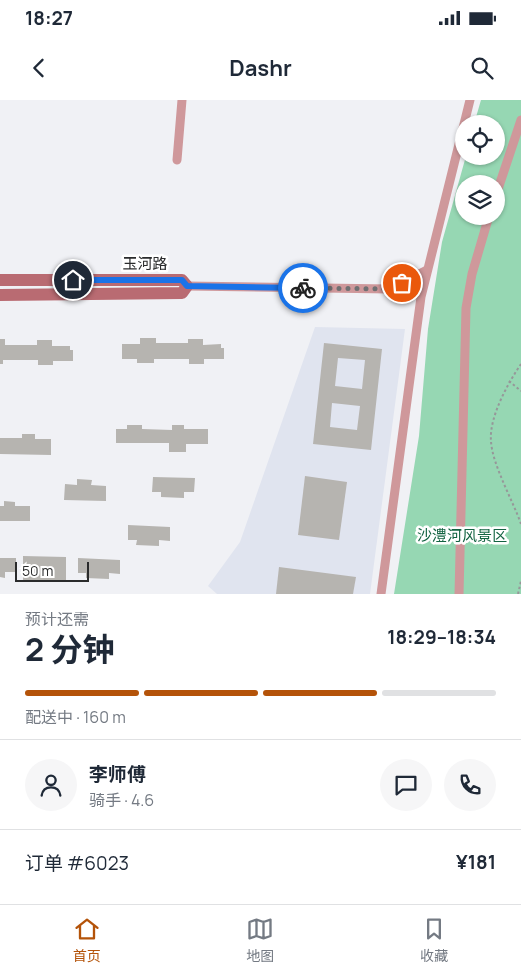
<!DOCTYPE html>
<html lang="zh">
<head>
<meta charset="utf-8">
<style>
  :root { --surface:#fff; --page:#f6f6f7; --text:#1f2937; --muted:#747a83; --line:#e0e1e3; --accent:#b45309 }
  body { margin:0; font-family:Manrope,"Noto Sans SC",sans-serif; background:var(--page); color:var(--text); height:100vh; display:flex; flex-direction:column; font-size:19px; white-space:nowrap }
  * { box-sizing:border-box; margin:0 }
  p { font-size:16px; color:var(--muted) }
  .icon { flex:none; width:28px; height:28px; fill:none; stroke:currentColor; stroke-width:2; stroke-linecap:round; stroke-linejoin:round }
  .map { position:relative; height:494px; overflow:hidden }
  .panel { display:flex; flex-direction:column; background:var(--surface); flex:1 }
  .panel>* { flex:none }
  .controls { position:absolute; left:455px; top:15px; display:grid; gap:10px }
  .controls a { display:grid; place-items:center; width:50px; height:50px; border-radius:50%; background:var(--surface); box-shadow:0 1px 4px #0004; font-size:25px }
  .scale { position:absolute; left:15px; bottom:12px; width:74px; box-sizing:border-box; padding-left:5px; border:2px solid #2a2b2c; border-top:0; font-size:14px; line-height:18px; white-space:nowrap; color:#2a2b2c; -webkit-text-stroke:4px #fff; paint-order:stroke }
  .pin { position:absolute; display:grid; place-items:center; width:42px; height:42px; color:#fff; margin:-21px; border:2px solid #fff; border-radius:50%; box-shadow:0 1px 5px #0007 }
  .courier { position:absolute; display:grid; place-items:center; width:50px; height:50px; margin:-25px; border:4px solid #1a73e8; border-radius:50%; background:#fff; color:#222; box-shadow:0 1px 6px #0007 }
  .overview em { font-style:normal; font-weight:700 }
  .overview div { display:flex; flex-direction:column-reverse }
  .overview { display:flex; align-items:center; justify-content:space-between; height:85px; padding:0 25px }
  h1 { font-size:32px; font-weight:700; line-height:38px }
  .bar { display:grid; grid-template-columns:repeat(4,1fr); gap:8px 5px; align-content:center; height:60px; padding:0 25px }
  .bar i { height:6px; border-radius:4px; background:var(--line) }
  .bar .active { background:var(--accent) }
  .bar p { grid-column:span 4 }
  .line { display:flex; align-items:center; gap:12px; padding:0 25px; border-top:1px solid var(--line) }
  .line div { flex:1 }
  .round { display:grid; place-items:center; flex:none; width:52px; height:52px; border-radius:26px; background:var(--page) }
  .status { display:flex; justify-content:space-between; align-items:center; height:35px; padding:0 25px; background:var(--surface); direction:ltr }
  .status svg { height:14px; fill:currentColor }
  header { display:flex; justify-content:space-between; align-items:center; height:65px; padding:0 25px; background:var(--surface); font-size:22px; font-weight:700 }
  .dock { display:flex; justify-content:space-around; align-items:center; height:70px; border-top:1px solid var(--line); background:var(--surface); font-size:14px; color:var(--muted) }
  .dock a { display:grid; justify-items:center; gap:2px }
  .dock .active { color:var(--accent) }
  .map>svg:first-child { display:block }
  .built { fill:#e0e4ef }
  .green { fill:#96d7b3; fill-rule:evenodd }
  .building { fill:#b6b4b0; fill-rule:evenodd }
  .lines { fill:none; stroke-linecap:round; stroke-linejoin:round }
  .path { stroke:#969799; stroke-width:2; stroke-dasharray:2.5 2.5; stroke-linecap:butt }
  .street { stroke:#cf989b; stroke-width:9 }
  .secondary { stroke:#b96b72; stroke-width:12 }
  .done { stroke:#6f7072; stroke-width:5; stroke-dasharray:0 9 }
  .route { stroke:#1a73e8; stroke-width:6 }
  .labels { text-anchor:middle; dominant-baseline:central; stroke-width:5; stroke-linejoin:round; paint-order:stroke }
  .street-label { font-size:15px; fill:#2a2b2c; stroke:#fff }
  .park-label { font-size:15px; fill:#126341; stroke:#fff }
</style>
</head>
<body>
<div class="status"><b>18:27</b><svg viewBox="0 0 49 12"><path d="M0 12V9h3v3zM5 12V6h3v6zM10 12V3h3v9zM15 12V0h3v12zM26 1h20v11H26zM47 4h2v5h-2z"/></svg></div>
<header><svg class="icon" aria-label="back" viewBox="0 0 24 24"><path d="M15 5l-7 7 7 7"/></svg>Dashr<svg class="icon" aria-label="search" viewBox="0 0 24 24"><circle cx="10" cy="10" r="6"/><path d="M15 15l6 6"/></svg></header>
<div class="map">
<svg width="521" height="494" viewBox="0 0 521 494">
  <rect width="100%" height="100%" fill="#f0f1f5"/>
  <path class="built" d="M 315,227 L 405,229 L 370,494 L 217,494 L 208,486 L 240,442 Z"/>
  <path class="green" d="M 481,0 L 521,0 L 521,494 L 394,494 L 419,336 L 428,229 L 442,142 L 466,56 L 496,56 L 496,24 L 474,24 ZM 464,84 L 496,84 L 496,116 L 464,116 Z"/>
  <g class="building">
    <path d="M 140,238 L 156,238 L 156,243 L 188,243 L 188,239 L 203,239 L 203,245 L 221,244 L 221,248 L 224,248 L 224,259 L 204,259 L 204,264 L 189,264 L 189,259 L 154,259 L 154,263 L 137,263 L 137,259 L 122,259 L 122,244 L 140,244 Z"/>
    <path d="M 0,239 L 5,239 L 5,245 L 37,245 L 37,240 L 52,240 L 52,246 L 70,246 L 70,250 L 73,250 L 73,261 L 53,261 L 53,265 L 38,265 L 38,260 L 3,260 L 3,264 L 0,264 Z"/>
    <path d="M 324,243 L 382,249 L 371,350 L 313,344 ZM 338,258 L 365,260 L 362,289 L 335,286 ZM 332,303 L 360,306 L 357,330 L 330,327 Z"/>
    <path d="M 127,325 L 142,325 L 142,329 L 172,330 L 172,325 L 184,325 L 184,329 L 208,329 L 208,344 L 186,344 L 186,352 L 169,352 L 169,343 L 116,343 L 116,329 L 127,329 Z"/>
    <path d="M 22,334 L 35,334 L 35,339 L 51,339 L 51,355 L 0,354 L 0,338 L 22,338 Z"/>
    <path d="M 305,376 L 347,382 L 339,440 L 298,435 Z"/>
    <path d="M 153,377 L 195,378 L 194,392 L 184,392 L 184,398 L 161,397 L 161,392 L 152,392 Z"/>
    <path d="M 77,379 L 92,380 L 91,385 L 106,386 L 106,401 L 64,400 L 65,384 L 77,385 Z"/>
    <path d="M 4,401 L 15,402 L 15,406 L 30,406 L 30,421 L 0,421 L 0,406 L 4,406 Z"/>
    <path d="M 128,425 L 170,427 L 170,441 L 159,440 L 159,446 L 136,445 L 137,440 L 128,440 Z"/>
    <path d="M 23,456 L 66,457 L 66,481 L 23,481 Z"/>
    <path d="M 0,458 L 16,458 L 16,472 L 5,472 L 5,478 L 0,477 Z"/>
    <path d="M 78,458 L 120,460 L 120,474 L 109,473 L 109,479 L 86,478 L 86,473 L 78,473 Z"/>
    <path d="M 279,467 L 356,477 L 353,494 L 276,494 Z"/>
  </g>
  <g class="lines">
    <g class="path">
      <path d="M 521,264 C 508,283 489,317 491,341 C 492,364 513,401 521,424"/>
      <path d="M 509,281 L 521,291"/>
      <path d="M 518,494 L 521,481"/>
    </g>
    <g class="street">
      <path d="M 177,60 L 182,0"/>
      <path d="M 496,95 L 521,20"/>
      <path d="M 187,186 L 390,189 L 427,170"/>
      <path d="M 381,494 L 421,197 L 470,0"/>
      <path d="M 459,494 L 466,208 L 472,174 L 489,116"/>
    </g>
    <path class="secondary" d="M 0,180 L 182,180 L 187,186 L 182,193 L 0,195"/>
  </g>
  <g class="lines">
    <path class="done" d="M 303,188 L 390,189 L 402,183"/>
    <path class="route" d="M 73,180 L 182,180 L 187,186 L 303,188"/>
  </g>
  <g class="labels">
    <g class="street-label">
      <text x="145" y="163">玉河路</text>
    </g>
    <g class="park-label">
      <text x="462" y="435">沙澧河风景区</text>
    </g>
  </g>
</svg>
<div class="controls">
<a><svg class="icon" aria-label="locate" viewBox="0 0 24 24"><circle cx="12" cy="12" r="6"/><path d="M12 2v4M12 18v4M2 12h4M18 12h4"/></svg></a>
<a><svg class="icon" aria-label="layers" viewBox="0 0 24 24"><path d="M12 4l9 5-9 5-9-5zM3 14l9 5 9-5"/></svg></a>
</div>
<div class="scale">50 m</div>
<div class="pin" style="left:402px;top:183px;background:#ea580c"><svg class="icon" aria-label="bag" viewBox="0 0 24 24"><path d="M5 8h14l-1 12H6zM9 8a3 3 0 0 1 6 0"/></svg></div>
<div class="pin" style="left:73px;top:180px;background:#1f2937"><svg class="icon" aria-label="home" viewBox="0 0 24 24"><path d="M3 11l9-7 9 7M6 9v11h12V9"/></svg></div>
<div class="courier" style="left:303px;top:188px"><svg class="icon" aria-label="bike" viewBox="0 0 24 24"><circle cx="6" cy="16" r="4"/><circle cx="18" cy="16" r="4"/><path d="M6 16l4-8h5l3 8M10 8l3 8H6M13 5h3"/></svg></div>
</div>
<section class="panel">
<div class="overview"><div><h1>2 分钟</h1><p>预计还需</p></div><em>18:29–18:34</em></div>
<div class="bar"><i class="active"></i><i class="active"></i><i class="active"></i><i></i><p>配送中 · 160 m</p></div>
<div class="line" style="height:90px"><a class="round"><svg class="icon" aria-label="person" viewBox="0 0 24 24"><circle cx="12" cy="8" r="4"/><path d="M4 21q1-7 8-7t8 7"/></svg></a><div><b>李师傅</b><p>骑手 · 4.6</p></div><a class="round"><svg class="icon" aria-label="chat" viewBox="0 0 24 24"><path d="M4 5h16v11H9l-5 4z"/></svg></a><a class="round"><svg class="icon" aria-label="phone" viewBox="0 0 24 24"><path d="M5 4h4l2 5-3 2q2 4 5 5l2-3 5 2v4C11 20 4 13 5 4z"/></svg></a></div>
<div class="line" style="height:65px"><div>订单 #6023</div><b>¥181</b></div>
</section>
<nav class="dock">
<a class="active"><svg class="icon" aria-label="home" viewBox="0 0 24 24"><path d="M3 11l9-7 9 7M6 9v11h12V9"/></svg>首页</a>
<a><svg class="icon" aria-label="map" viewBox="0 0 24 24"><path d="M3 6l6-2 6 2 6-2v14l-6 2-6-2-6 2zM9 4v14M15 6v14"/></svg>地图</a>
<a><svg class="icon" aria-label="saved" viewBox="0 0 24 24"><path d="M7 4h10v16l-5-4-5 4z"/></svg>收藏</a>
</nav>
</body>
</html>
